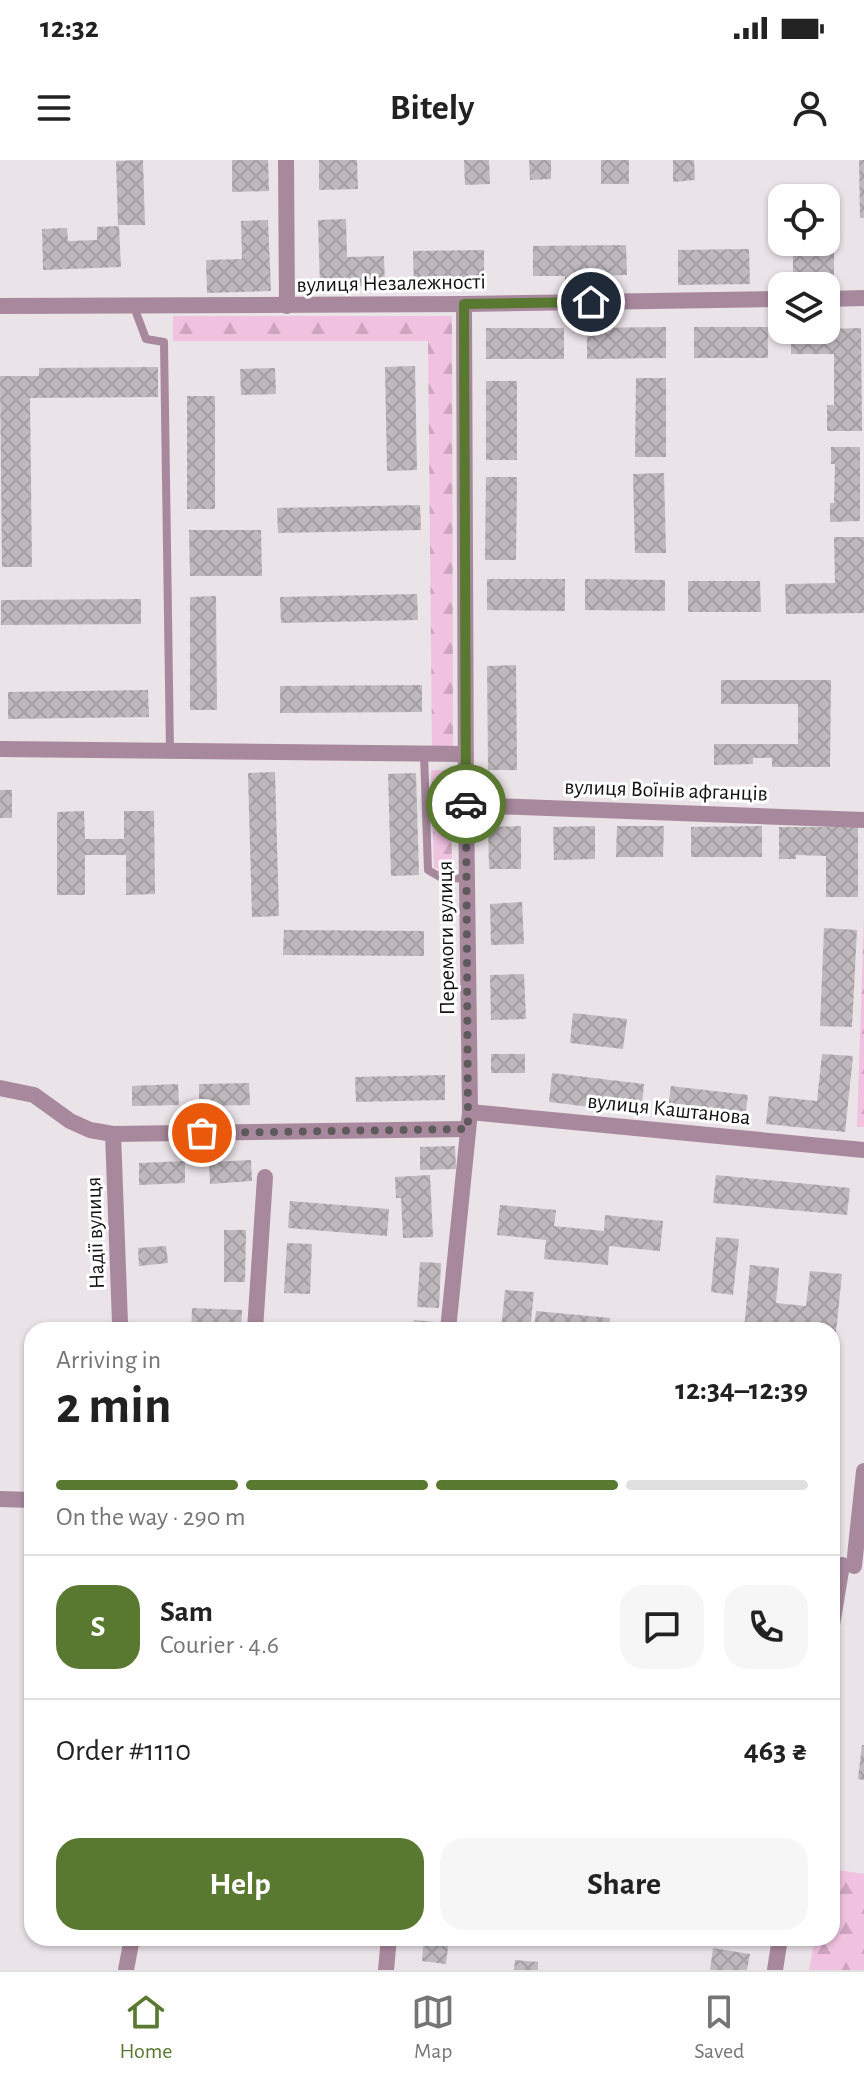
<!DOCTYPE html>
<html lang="en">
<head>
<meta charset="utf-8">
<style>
  :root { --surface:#fff; --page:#f6f6f6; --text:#222; --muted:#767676; --line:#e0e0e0; --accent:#597930 }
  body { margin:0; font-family:"Alegreya Sans",sans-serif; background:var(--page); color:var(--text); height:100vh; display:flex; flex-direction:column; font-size:30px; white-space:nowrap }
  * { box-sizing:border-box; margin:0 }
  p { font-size:26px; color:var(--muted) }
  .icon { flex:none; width:44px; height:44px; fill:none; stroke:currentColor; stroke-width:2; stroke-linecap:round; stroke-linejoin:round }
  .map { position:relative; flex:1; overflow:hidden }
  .drawer { position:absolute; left:24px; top:1162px; width:816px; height:624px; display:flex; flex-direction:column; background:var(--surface); border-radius:24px; box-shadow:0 2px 6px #0004 }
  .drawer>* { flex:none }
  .fabs { position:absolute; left:768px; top:24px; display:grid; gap:16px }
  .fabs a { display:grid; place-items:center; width:72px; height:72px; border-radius:16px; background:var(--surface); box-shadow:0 2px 6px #0004; font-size:40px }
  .pin { position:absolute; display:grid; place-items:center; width:68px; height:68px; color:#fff; margin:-34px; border:4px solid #fff; border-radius:50%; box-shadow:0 2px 8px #0007 }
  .courier { position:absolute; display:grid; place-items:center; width:80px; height:80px; margin:-40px; border:6px solid #597930; border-radius:50%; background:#fff; color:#222; box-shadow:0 2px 10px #0007 }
  .headline em { font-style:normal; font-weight:700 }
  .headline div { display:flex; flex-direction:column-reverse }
  .headline { display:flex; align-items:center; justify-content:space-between; height:136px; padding:0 32px }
  h1 { font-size:52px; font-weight:700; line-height:60px }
  .bar { display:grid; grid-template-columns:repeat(4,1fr); gap:12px 8px; align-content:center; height:96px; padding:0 32px }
  .bar i { height:10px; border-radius:6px; background:var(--line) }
  .bar .active { background:var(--accent) }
  .bar p { grid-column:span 4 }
  .line { display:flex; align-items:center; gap:20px; padding:0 32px; border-top:2px solid var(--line) }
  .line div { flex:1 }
  .round { display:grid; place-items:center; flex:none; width:84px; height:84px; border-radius:24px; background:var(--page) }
  .action { display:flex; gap:16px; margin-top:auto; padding:16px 32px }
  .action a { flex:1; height:92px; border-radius:24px; background:var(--accent); color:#fff; font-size:32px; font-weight:700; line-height:92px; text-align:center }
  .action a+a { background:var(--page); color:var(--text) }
  .status { display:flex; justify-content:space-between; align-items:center; height:56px; padding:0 40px; background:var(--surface); direction:ltr }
  .status svg { height:22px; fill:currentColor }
  header { display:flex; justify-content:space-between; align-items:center; height:104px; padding:0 32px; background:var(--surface); font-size:36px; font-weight:700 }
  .tab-bar { display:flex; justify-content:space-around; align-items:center; height:112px; border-top:2px solid var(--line); background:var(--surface); font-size:22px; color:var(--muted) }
  .tab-bar a { display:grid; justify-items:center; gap:4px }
  .tab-bar .active { color:var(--accent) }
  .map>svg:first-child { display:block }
  .forest { fill:url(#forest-firs) }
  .building { fill:url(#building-cross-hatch) }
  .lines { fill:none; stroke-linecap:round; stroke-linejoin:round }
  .lane { stroke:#a8889d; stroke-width:8 }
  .street { stroke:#a8889d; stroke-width:16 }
  .done { stroke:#5e5a5c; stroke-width:8; stroke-dasharray:0 14.4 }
  .route { stroke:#597930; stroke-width:10 }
  .labels { text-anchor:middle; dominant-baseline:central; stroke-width:6; stroke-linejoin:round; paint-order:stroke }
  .street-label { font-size:22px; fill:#121011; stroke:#fff }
</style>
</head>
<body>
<div class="status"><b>12:32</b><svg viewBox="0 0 49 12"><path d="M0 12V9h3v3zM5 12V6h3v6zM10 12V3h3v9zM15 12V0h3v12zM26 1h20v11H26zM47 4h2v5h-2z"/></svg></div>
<header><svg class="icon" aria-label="menu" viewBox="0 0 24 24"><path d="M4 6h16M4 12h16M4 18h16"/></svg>Bitely<svg class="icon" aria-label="person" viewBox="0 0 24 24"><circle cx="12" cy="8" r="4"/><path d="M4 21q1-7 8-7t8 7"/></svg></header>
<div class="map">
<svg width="864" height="1810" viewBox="0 0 864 1810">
  <defs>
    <pattern id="forest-firs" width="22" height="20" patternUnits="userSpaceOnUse" patternTransform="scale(2)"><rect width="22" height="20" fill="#f1c1e0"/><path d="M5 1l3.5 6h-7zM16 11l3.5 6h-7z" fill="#cea5bf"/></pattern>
    <pattern id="building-cross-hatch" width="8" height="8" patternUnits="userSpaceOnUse" patternTransform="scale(2)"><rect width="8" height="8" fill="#bfb9bd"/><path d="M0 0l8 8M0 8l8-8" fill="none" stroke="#a39ea1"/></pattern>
  </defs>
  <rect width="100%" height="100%" fill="#eae3e8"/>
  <g class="forest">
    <path d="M 173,156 L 452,156 L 453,587 L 432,586 L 428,181 L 173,181 Z"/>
    <path d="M 431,610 L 451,610 L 452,710 L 434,708 Z"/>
    <path d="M 864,757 L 864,967 L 857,967 Z"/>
    <path d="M 832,1709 L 864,1714 L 864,1810 L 809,1810 L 815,1778 L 832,1778 Z"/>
  </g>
  <g class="building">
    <path d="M 143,0 L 145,65 L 118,65 L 116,1 Z"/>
    <path d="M 232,0 L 268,0 L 269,31 L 232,32 Z"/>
    <path d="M 319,0 L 357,0 L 358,29 L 319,30 Z"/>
    <path d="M 464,0 L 489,0 L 490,24 L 465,25 Z"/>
    <path d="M 529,0 L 551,0 L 551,19 L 530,20 Z"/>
    <rect x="601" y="0" width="28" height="24"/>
    <path d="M 673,0 L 694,0 L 695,20 L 673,22 Z"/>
    <path d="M 859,0 L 864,0 L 864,58 L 860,58 Z"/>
    <path d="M 826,45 L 834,45 L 834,122 L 793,122 L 793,96 L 806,96 L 805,82 L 826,82 Z"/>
    <path d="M 346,59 L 347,97 L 384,96 L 385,126 L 320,127 L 318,60 Z"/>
    <path d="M 268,60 L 271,131 L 207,133 L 206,100 L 242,99 L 241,61 Z"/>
    <path d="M 119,66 L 121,107 L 43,110 L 42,69 L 67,68 L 68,81 L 97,80 L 97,67 Z"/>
    <path d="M 626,85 L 627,115 L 589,116 L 590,123 L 565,124 L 565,116 L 533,116 L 533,86 Z"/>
    <path d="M 749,89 L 750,124 L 678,125 L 678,90 Z"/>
    <path d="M 484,90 L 484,124 L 414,126 L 413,91 Z"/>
    <path d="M 666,167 L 666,198 L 587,199 L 587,168 Z"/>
    <rect x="694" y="167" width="74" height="31"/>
    <rect x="486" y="168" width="78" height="31"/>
    <path d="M 861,168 L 862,271 L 827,271 L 827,245 L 834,245 L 834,194 L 791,194 L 791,170 Z"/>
    <path d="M 415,206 L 417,310 L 387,311 L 385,207 Z"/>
    <path d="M 158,207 L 158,237 L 30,238 L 32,407 L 2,407 L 0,216 L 39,216 L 39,208 Z"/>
    <path d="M 275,208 L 276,234 L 241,235 L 240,209 Z"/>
    <path d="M 636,218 L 666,218 L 666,297 L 635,297 Z"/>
    <rect x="486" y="221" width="31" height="79"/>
    <rect x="187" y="236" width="28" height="113"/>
    <path d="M 831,287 L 860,287 L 860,361 L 830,362 L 830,343 L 834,343 L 835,304 L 831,304 Z"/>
    <path d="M 664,313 L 666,393 L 635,393 L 633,314 Z"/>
    <path d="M 486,317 L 517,317 L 516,400 L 485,400 Z"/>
    <path d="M 420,345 L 421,370 L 278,373 L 277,348 Z"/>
    <path d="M 189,370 L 261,370 L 262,416 L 190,416 Z"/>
    <path d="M 834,377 L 864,377 L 864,453 L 786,454 L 785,424 L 835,423 Z"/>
    <path d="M 487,419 L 565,419 L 565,451 L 487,450 Z"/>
    <path d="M 585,419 L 665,420 L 665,451 L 585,450 Z"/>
    <path d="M 688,421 L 760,421 L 761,452 L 688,452 Z"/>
    <path d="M 417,434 L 418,460 L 281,463 L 280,437 Z"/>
    <path d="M 216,436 L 217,550 L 190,550 L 190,437 Z"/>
    <path d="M 141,439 L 141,464 L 1,465 L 1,440 Z"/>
    <path d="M 516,505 L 517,610 L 488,610 L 487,506 Z"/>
    <path d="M 721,520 L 831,520 L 830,607 L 772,607 L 772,598 L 753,598 L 753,604 L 714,605 L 714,584 L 798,584 L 798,544 L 721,544 Z"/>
    <path d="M 422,525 L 422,552 L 280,553 L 280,526 Z"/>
    <path d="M 148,530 L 149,557 L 8,559 L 8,532 Z"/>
    <path d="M 275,612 L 279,756 L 252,757 L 248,613 Z"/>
    <path d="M 416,613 L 419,715 L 391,716 L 388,614 Z"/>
    <rect x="0" y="630" width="12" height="28"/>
    <path d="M 84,651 L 85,679 L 124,679 L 124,651 L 154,651 L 155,734 L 126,735 L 126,695 L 85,695 L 85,735 L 57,735 L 57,652 Z"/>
    <path d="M 521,666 L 521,709 L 489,709 L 488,667 Z"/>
    <path d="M 595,666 L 595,699 L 554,700 L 553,667 Z"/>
    <path d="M 617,666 L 664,666 L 663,697 L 616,697 Z"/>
    <path d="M 762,666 L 762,697 L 691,697 L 691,667 Z"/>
    <path d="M 779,667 L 858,667 L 858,737 L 826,737 L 826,696 L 796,695 L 796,699 L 779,699 Z"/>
    <path d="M 522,742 L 524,784 L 491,785 L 490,744 Z"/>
    <path d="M 824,768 L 857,770 L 852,867 L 820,866 Z"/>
    <path d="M 284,770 L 424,771 L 424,796 L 283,795 Z"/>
    <path d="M 524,814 L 526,859 L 491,860 L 490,815 Z"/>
    <path d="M 573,853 L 627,859 L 623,889 L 570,883 Z"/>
    <rect x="491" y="894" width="34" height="19"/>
    <path d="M 822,894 L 853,896 L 845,972 L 766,964 L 769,936 L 817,941 Z"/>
    <path d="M 552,913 L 644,924 L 641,953 L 549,942 Z"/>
    <path d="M 445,915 L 445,940 L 356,942 L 355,917 Z"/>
    <path d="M 249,923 L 250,945 L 199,946 L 199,924 Z"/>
    <path d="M 178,924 L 179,945 L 132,946 L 132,926 Z"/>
    <path d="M 671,926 L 748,935 L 744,965 L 667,956 Z"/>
    <path d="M 455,986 L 456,1009 L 420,1010 L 420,987 Z"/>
    <path d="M 251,1000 L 252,1021 L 210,1024 L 209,1002 Z"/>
    <path d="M 185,1001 L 185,1023 L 139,1025 L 139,1003 Z"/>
    <path d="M 430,1015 L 433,1077 L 403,1078 L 401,1038 L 396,1038 L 395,1017 Z"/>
    <path d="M 716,1015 L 850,1028 L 847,1055 L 713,1043 Z"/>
    <path d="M 290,1041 L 389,1049 L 387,1076 L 288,1068 Z"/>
    <path d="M 500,1045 L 556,1050 L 554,1066 L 604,1071 L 605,1055 L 663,1061 L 660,1091 L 609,1086 L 608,1105 L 544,1099 L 546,1080 L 497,1075 Z"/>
    <path d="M 224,1070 L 246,1070 L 245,1122 L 224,1122 Z"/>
    <path d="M 716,1077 L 739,1079 L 733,1135 L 711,1132 Z"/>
    <path d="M 287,1083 L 312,1084 L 310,1134 L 284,1133 Z"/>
    <path d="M 166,1086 L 168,1103 L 139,1106 L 138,1088 Z"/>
    <path d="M 420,1102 L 441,1103 L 439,1148 L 417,1147 Z"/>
    <path d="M 750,1105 L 779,1108 L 776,1143 L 806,1146 L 810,1111 L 842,1114 L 834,1193 L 832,1192 L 832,1170 L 744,1170 Z"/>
    <path d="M 505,1130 L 534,1132 L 530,1170 L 501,1170 Z"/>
    <path d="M 192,1148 L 242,1150 L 241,1170 L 191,1170 Z"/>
    <path d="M 536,1151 L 610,1158 L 609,1170 L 534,1170 Z"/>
    <path d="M 414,1160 L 436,1162 L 435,1170 L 413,1170 Z"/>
    <path d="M 862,1585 L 864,1585 L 864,1620 L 858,1619 Z"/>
    <path d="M 424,1778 L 449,1778 L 446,1804 L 422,1801 Z"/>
    <path d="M 713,1788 L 750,1794 L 747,1810 L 710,1810 Z"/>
    <path d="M 515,1800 L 538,1802 L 538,1810 L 514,1810 Z"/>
  </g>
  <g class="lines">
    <g class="lane">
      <path d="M 134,147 L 146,179 L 164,182 L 170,592"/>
      <path d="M 424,594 L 428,710 L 440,717 L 467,719"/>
    </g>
    <g class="street">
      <path d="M 286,0 L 287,146"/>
      <path d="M 826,139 L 864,138"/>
      <path d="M 0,146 L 464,144 L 782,139"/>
      <path d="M 0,589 L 466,594"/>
      <path d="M 466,645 L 864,660"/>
      <path d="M 0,928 L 34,935 L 70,961 L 90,970 L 113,974 L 468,969"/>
      <path d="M 470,952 L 864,990"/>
      <path d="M 113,974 L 120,1163 L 123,1170"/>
      <path d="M 255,1170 L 265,1017"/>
      <path d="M 448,1170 L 470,952 L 466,645 L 464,144"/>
      <path d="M 0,1339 L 32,1340"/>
      <path d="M 854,1406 L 864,1311"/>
      <path d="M 832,1465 L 842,1405"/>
      <path d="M 126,1810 L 132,1778"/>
      <path d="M 386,1810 L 389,1778"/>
      <path d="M 775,1810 L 780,1778"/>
    </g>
  </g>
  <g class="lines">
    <path class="done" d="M 202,973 L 468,969 L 466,644"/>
    <path class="route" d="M 466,644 L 464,144 L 591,142"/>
  </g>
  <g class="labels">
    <g class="street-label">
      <text transform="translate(391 123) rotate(-1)">вулиця Незалежності</text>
      <text transform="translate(666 630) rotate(2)">вулиця Воїнів афганців</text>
      <text transform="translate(446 778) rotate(-91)">Перемоги вулиця</text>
      <text transform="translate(669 949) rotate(6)">вулиця Каштанова</text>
      <text transform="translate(95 1073) rotate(-92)">Надії вулиця</text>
    </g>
  </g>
</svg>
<div class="fabs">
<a><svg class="icon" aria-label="locate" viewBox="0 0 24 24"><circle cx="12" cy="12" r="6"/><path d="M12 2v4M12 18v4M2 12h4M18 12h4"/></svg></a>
<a><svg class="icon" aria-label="layers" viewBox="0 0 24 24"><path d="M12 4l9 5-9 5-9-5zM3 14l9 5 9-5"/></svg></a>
</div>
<div class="pin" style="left:202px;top:973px;background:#ea580c"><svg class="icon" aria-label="bag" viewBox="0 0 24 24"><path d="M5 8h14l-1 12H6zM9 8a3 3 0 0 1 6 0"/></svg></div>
<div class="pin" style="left:591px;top:142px;background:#1f2937"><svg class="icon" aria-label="home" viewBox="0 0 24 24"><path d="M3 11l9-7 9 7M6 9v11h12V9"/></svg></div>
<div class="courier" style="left:466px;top:644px"><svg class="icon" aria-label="car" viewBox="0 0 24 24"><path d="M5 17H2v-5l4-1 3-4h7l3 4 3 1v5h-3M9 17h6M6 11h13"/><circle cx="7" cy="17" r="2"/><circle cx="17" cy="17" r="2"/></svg></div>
<section class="drawer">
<div class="headline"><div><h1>2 min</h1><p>Arriving in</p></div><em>12:34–12:39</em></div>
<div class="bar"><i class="active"></i><i class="active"></i><i class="active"></i><i></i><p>On the way · 290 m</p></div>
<div class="line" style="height:144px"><b class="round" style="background:var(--accent);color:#fff">S</b><div><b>Sam</b><p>Courier · 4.6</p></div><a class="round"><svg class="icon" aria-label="chat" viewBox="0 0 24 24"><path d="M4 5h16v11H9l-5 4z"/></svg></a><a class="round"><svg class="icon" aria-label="phone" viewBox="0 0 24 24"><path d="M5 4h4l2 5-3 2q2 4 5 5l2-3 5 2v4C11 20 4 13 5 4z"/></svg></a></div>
<div class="line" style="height:104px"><div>Order #1110</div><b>463 ₴</b></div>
<div class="action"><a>Help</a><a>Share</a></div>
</section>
</div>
<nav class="tab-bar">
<a class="active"><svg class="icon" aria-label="home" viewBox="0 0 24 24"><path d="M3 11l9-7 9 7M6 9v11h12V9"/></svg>Home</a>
<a><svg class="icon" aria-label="map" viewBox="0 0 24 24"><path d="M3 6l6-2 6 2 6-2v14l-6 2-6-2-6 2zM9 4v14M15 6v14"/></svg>Map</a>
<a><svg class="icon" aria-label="saved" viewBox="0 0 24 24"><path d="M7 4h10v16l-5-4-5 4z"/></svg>Saved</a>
</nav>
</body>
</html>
